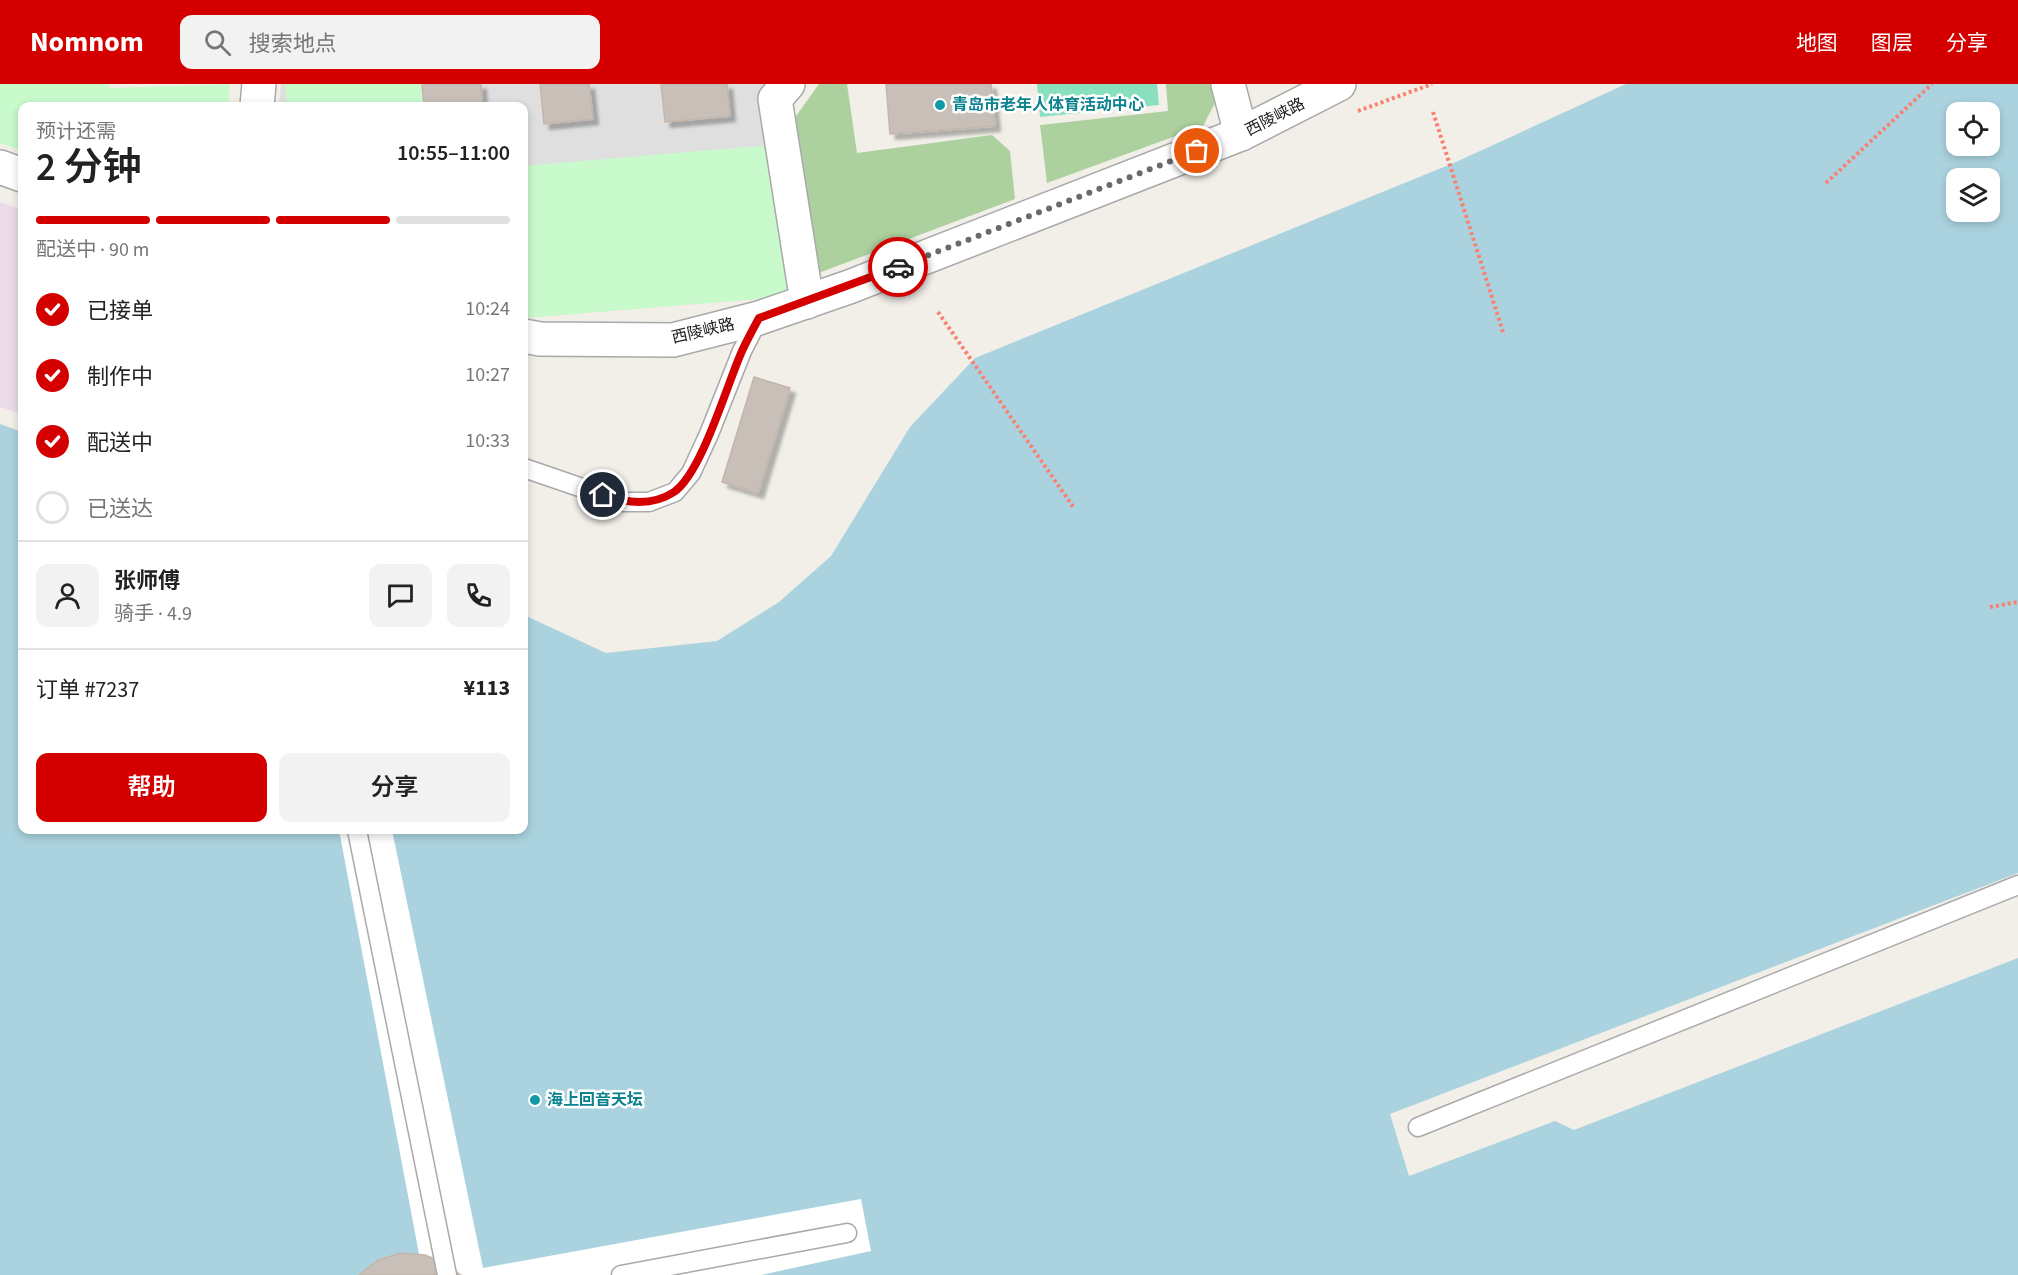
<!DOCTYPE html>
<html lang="zh">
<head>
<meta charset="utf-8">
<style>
  :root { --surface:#fff; --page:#f2f2f2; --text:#222; --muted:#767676; --line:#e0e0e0; --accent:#d40000 }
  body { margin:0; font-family:"Source Sans 3","Noto Sans SC",sans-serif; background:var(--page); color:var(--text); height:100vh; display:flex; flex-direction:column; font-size:22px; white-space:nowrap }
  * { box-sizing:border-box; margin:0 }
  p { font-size:20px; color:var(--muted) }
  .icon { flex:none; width:33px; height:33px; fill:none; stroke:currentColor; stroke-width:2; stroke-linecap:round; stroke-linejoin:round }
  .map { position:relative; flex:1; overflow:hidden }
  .details { position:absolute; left:18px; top:18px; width:510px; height:732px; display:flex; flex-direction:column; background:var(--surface); border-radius:12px; box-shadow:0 3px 9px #0003 }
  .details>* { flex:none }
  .fabs { position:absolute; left:1946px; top:18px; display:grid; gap:12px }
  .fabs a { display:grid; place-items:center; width:54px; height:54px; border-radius:12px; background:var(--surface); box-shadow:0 3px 9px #0003; font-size:30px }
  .pin { position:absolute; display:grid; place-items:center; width:51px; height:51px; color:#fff; margin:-26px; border:3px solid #fff; border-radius:50%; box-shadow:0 2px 6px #0007 }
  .courier { position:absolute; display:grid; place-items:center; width:60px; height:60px; margin:-30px; border:4px solid #d40000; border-radius:50%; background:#fff; color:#222; box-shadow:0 2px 8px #0007 }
  .summary em { font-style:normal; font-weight:600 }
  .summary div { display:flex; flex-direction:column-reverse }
  .summary { display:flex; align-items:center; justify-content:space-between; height:102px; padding:0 18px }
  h1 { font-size:39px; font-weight:600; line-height:45px }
  .bar { display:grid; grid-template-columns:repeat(4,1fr); gap:9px 6px; align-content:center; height:72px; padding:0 18px }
  .bar i { height:8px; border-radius:4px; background:var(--line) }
  .bar .active { background:var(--accent) }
  .bar p { grid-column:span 4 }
  .line { display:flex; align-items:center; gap:15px; padding:0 18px; border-top:2px solid var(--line) }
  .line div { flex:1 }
  .round { display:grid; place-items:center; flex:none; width:63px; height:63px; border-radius:12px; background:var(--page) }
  ol { padding:0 18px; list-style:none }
  li { display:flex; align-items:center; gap:18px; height:66px }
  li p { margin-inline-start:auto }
  li .icon { padding:6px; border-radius:50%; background:var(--accent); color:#fff; stroke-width:4 }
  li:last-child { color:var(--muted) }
  li i { width:33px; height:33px; border:3px solid var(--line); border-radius:50% }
  .cta { display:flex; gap:12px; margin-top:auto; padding:12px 18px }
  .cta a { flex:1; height:69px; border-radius:12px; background:var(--accent); color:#fff; font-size:24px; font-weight:600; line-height:69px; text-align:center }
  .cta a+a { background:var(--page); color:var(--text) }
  header { display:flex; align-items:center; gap:36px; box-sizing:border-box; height:84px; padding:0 30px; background:var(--accent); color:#fff }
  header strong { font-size:28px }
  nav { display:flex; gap:33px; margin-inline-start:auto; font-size:21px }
  .search { width:420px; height:54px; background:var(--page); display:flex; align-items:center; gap:15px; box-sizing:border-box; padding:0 21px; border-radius:12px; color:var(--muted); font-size:22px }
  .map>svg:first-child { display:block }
  .residential { fill:#e0dfdf }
  .industrial { fill:#ebdbe8 }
  .forest { fill:#add19e }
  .park { fill:#c8facc }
  .pitch { fill:#88e0be }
  .water { fill:#aad3df; fill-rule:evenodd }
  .pier { fill:#fff }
  .building { fill:#c7bfb8; stroke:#c4b6ab; stroke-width:1.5; filter:url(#shadow) }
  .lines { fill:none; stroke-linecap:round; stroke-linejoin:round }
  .service-casing { stroke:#a9a9a9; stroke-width:21 }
  .minor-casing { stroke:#a9a9a9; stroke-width:36 }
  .path { stroke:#fa8072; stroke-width:4; stroke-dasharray:3 3; stroke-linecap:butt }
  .service { stroke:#fff; stroke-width:18 }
  .minor { stroke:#fff; stroke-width:33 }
  .done { stroke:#6b6a68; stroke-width:6; stroke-dasharray:0 10.8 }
  .route { stroke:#d40000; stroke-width:8 }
  .culture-dot { fill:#0f9aa8; stroke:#fff; stroke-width:2 }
  .labels { text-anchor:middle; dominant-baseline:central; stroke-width:5; stroke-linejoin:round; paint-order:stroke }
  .culture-label { font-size:16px; font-weight:bold; fill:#0d838f; stroke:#fff; text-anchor:start }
  .street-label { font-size:16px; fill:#222; stroke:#fff }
</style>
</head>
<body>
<header>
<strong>Nomnom</strong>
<div class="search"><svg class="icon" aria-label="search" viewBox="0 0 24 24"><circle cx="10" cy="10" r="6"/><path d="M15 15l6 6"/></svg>搜索地点</div>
<nav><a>地图</a><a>图层</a><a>分享</a></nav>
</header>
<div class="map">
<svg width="2018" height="1191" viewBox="0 0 2018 1191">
  <defs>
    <filter id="shadow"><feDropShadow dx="5.5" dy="5.5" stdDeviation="1.5" flood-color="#0004"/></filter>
  </defs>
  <rect width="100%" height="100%" fill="#f2efe9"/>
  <path class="residential" d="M 281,0 L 788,0 L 796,212 L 524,234 L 524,22 L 279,22 Z"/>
  <path class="industrial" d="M 0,118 L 22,126 L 22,330 L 0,323 Z"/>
  <g class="forest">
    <path d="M 819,0 L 847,0 L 857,69 L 992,51 L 1010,67 L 1015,115 L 816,190 L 794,35 Z"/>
    <path d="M 1166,0 L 1214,0 L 1216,17 L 1203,42 L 1047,99 L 1040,41 L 1168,27 Z"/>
  </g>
  <g class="park">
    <path d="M 0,0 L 108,0 L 110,4 L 230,0 L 228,22 L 22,22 L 22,67 L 0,59 Z"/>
    <path d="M 285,0 L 422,0 L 424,22 L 287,22 Z"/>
    <path d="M 783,60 L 796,212 L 524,234 L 524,82 Z"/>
  </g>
  <path class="pitch" d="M 1037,0 L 1157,0 L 1159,21 L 1040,33 Z"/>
  <path class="water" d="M 1626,0 L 2018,0 L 2018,789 L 1390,1030 L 1409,1092 L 1555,1037 L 1574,1046 L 2018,874 L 2018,1191 L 0,1191 L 0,340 L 22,348 L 22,746 L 524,746 L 524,531 L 606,569 L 717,557 L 779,518 L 831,472 L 910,343 L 975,274 L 1456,78 ZM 1956,28 L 1989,28 L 1989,62 L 1956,62 ZM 1956,94 L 1989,94 L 1989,128 L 1956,128 Z"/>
  <path class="pier" d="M 339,746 L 392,746 L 483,1184 L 861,1115 L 871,1167 L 761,1191 L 423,1191 Z"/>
  <g class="building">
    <path d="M 422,0 L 481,0 L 482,22 L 424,22 Z"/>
    <path d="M 540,0 L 589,0 L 593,35 L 544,40 Z"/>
    <path d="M 661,0 L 727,0 L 730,32 L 665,38 Z"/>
    <path d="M 886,0 L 991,0 L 995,42 L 890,50 Z"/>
    <path d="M 754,293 L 790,304 L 758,409 L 722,398 Z"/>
    <path d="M 401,1169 L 425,1171 L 447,1180 L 460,1191 L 359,1191 L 378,1176 Z"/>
  </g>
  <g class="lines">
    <defs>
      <g id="service">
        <path d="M 524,384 L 623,418 L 649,418 L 675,408 L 691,389 L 709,350 L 742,267 L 759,234"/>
        <path d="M 357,746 L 447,1191"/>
        <path d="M 1418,1043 L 2018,801"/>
        <path d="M 621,1191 L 847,1149"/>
      </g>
      <g id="minor">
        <path d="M 788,0 L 775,15 L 807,218"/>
        <path d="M 1228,0 L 1241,50"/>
        <path d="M 257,22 L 259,0"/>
        <path d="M 0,83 L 22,91"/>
        <path d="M 524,252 L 540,255 L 673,256 L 759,234 L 849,203 L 1241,50 L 1339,0"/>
      </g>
    </defs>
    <use href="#service" class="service-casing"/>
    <use href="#minor" class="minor-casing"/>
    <g class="path">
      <path d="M 1358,27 L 1432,0"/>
      <path d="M 1433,28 L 1504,251"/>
      <path d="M 1826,99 L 1932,0"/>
      <path d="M 938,228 L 1074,424"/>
      <path d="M 1990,523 L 2018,518"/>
    </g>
    <use href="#service" class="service"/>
    <use href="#minor" class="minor"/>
  </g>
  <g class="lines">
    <path class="done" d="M 898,183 L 1197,67"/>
    <path class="route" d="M 603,411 C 626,419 653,422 674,408 C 702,389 727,300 742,267 C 747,256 753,245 759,234 L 898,183"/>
  </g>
  <g class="culture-dot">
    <circle cx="940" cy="21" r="6"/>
    <circle cx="535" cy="1016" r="6"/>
  </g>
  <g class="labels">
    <g class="culture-label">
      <text x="952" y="21">青岛市老年人体育活动中心</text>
      <text x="547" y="1016">海上回音天坛</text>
    </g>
    <g class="street-label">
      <text transform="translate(1275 33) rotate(-27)">西陵峡路</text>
      <text transform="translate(703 247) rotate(-13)">西陵峡路</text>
    </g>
  </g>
</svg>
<div class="fabs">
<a><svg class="icon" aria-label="locate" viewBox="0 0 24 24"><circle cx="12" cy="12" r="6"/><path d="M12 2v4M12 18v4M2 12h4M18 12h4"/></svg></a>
<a><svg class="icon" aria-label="layers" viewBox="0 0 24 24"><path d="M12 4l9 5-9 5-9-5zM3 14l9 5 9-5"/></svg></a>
</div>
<div class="pin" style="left:1197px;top:67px;background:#ea580c"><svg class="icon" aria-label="bag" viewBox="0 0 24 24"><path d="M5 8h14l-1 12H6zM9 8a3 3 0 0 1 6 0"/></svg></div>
<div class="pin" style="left:603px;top:411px;background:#1f2937"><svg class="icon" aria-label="home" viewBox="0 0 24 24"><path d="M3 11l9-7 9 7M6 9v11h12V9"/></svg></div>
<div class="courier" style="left:898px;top:183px"><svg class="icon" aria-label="car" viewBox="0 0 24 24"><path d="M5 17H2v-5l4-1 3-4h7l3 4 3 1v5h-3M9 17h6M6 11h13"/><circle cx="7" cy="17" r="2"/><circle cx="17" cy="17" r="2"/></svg></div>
<section class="details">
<div class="summary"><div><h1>2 分钟</h1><p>预计还需</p></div><em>10:55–11:00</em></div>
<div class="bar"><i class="active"></i><i class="active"></i><i class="active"></i><i></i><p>配送中 · 90 m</p></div>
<ol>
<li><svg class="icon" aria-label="check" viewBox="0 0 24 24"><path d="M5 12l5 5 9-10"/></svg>已接单<p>10:24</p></li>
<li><svg class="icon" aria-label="check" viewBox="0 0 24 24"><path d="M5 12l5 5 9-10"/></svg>制作中<p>10:27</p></li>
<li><svg class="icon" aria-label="check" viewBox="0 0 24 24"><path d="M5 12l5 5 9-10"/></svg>配送中<p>10:33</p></li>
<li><i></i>已送达</li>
</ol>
<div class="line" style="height:108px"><a class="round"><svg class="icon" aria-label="person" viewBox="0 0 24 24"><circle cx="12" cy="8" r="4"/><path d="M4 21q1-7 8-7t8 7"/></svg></a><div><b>张师傅</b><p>骑手 · 4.9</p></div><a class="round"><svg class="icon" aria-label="chat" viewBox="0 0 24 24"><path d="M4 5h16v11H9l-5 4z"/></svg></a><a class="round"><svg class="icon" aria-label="phone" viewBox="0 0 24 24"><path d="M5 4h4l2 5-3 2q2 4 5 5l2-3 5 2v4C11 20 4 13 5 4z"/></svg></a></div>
<div class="line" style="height:78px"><div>订单 #7237</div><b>¥113</b></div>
<div class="cta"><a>帮助</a><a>分享</a></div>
</section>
</div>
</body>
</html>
